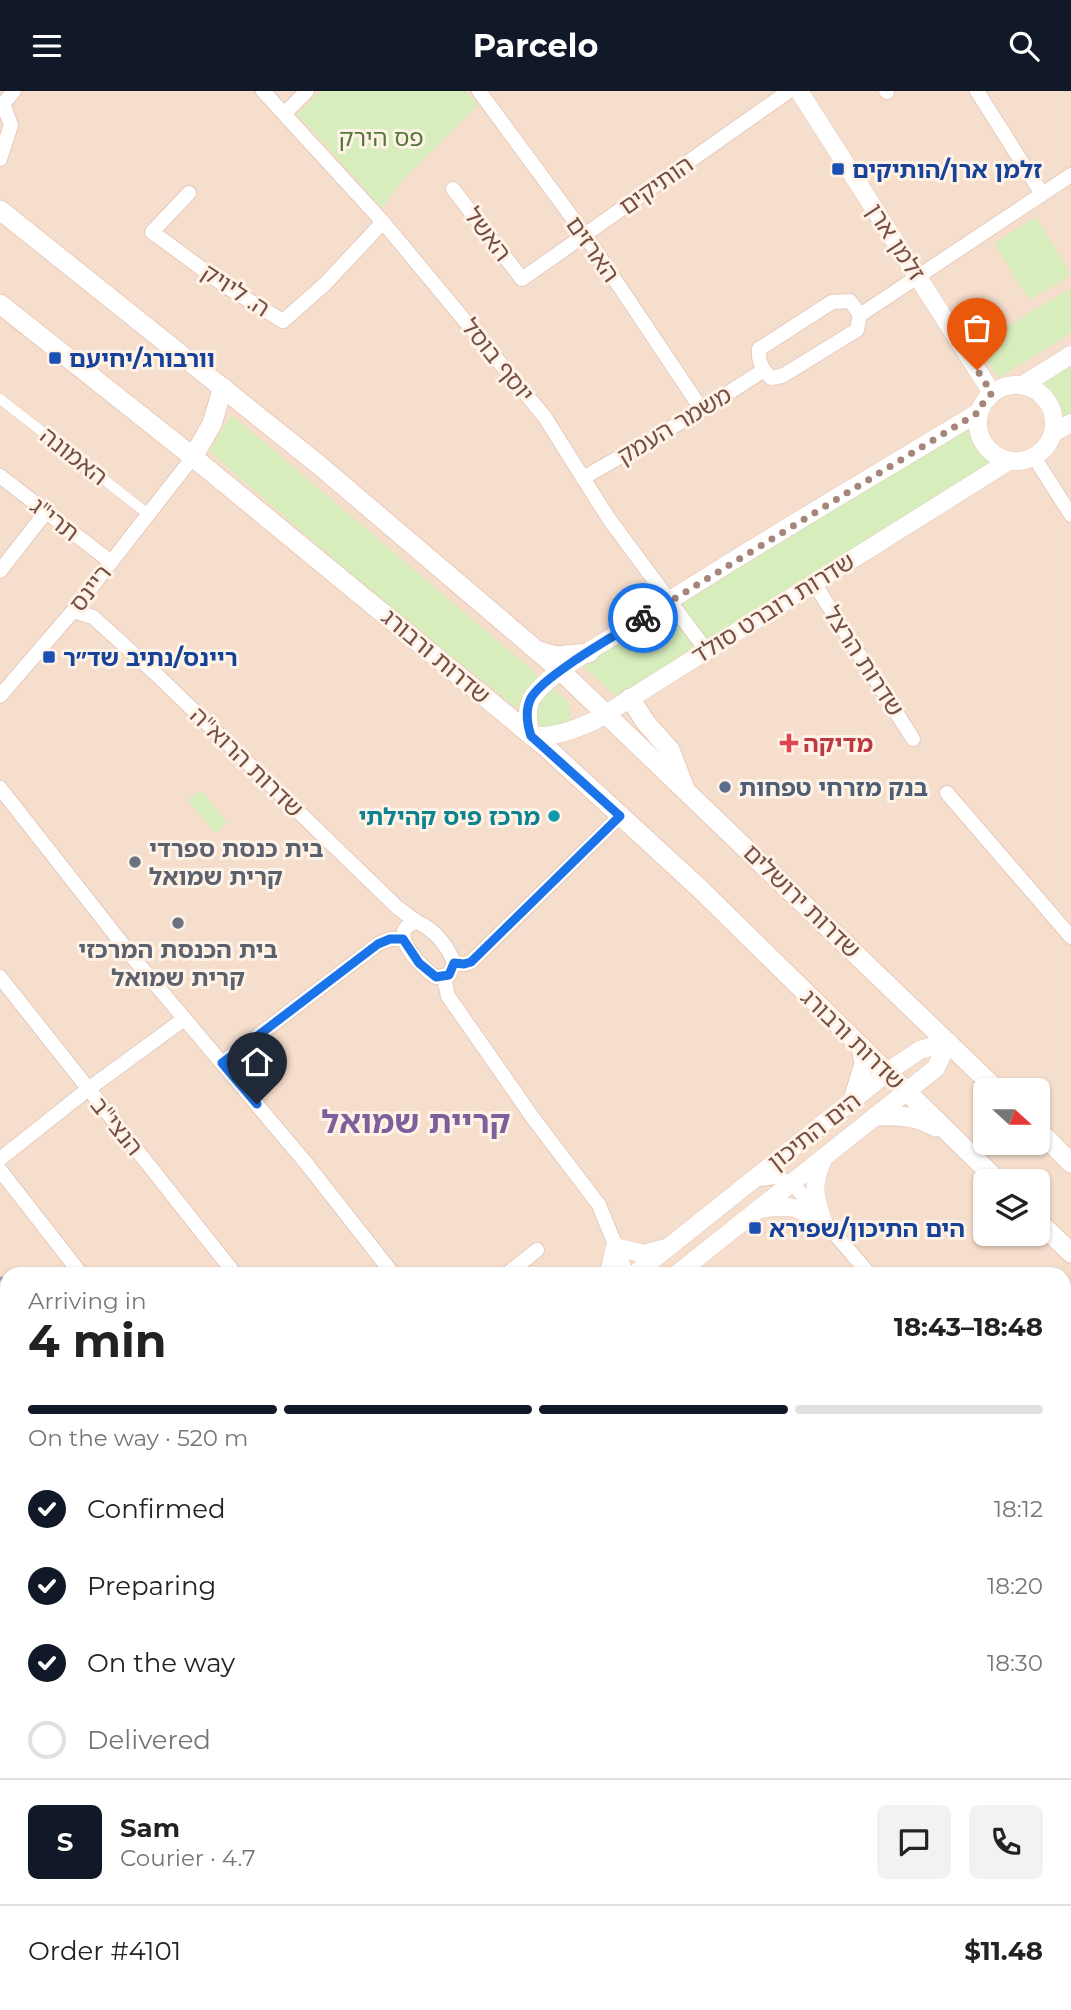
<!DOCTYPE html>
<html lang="en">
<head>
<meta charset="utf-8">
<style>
  :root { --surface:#fff; --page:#f2f2f2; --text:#222; --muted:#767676; --line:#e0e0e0; --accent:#111827 }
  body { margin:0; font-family:Montserrat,"Noto Sans Hebrew",sans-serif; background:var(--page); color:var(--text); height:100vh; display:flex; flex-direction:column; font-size:26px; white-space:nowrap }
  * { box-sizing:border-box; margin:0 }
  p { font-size:23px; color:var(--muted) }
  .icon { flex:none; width:38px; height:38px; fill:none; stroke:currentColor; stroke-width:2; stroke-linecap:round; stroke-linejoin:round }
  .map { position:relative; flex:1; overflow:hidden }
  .drawer { position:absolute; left:0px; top:1176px; width:1071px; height:744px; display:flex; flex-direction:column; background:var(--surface); border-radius:21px 21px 0 0; box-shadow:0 2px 5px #0004 }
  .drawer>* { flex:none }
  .needle { width:46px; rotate:111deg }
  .controls { position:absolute; left:973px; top:987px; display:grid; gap:14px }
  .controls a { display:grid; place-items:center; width:77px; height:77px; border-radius:10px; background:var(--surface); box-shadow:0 2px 5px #0004; font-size:35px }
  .pin { position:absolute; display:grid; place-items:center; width:60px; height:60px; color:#fff; margin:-72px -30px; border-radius:50% 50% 50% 0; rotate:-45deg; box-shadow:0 0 7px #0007 }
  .pin .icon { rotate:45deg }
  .courier { position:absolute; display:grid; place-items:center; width:70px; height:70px; margin:-35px; border:5px solid #1a73e8; border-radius:50%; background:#fff; color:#222; box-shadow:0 2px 9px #0007 }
  .overview em { font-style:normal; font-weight:700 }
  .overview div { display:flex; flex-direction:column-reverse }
  .overview { display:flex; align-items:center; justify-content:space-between; height:119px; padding:0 28px }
  h1 { font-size:46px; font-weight:700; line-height:52px }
  .bar { display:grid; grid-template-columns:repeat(4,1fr); gap:10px 7px; align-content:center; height:84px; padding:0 28px }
  .bar i { height:9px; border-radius:5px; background:var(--line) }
  .bar .selected { background:var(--accent) }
  .bar p { grid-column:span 4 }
  .line { display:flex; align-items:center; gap:18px; padding:0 28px; border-top:2px solid var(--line) }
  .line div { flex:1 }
  .round { display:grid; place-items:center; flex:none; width:74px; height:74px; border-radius:10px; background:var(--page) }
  ol { padding:0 28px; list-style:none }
  li { display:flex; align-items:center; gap:21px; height:77px }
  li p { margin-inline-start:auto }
  li .icon { padding:7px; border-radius:50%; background:var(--accent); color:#fff; stroke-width:4 }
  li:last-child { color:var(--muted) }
  li i { width:38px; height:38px; border:4px solid var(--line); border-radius:50% }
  header { display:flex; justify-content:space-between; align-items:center; height:91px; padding:0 28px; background:var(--accent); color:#fff; font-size:32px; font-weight:700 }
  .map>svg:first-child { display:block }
  .residential { fill:#f6decc; fill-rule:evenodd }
  .education { fill:#ebdcfa }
  .green { fill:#d7edbc }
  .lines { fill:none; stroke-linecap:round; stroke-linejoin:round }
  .pedestrian-casing { stroke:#e5cabd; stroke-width:11 }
  .minor-casing { stroke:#e5cabd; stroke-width:16 }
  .tertiary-casing { stroke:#e5cabd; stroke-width:19 }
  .secondary-casing { stroke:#eac9b9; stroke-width:21 }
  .pedestrian { stroke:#fff; stroke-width:10 }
  .minor { stroke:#fff; stroke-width:14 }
  .tertiary { stroke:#fff; stroke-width:18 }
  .secondary { stroke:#fff; stroke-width:19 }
  .rail { stroke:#ae9dc8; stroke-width:3.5; stroke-dasharray:10 7; stroke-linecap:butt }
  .done { stroke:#a6867a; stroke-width:7; stroke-dasharray:0 12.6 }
  .route { stroke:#1a73e8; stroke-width:9 }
  .transit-dot { fill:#1a4fb4; stroke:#fff2e7; stroke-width:2.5 }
  .health-dot { fill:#e0444e; stroke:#fff2e7; stroke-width:2.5 }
  .service-dot { fill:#5c6f8a; stroke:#fff2e7; stroke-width:2.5 }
  .culture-dot { fill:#0f9aa8; stroke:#fff2e7; stroke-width:2.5 }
  .worship-dot { fill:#6b7280; stroke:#fff2e7; stroke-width:2.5 }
  .labels { text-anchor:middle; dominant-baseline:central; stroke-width:6; stroke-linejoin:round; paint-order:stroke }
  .park-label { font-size:24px; fill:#547839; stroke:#fff2e7 }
  .transit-label { font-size:24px; font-weight:bold; fill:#164399; stroke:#fff2e7; text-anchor:start }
  .street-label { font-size:24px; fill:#764f44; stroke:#fff2e7 }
  .health-label { font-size:24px; font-weight:bold; fill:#be3a42; stroke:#fff2e7; text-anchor:start }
  .service-label { font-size:24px; font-weight:bold; fill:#4e5e75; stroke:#fff2e7; text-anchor:start }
  .culture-label { font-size:24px; font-weight:bold; fill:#0d838f; stroke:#fff2e7; text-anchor:end }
  .worship-label { font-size:24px; font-weight:bold; fill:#5b616d; stroke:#fff2e7; text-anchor:start }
  .district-label { font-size:32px; font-weight:bold; fill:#7e5f9b; stroke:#fff2e7 }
</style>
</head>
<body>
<header><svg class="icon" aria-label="menu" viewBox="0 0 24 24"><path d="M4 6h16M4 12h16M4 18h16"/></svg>Parcelo<svg class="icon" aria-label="search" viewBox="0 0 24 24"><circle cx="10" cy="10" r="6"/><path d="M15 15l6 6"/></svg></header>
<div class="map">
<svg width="1071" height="1919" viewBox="0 0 1071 1919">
  <rect width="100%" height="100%" fill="#feeddf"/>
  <path class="residential" d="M 0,0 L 1071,0 L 1071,1919 L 0,1919 ZM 985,999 L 1038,999 L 1038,1052 L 985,1052 ZM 985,1090 L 1038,1090 L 1038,1143 L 985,1143 ZM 7,1183 L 1064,1183 L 1064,1913 L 7,1913 Z"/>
  <path class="education" d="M 1071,1781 L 1071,1919 L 1008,1919 L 1003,1913 L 1064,1913 L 1064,1787 Z"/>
  <g class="green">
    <path d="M 321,0 L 466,0 L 478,14 L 402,89 L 382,117 L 297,23 Z"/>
    <path d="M 1036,126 L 1071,184 L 1029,209 L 994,152 Z"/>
    <path d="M 1071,197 L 1071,242 L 998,287 L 978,253 Z"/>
    <path d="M 1071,265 L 1071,327 L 1065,331 L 1036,286 Z"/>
    <path d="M 232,324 L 568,610 C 573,630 569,637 548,641 L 406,531 L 209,360 Z"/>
    <path d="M 960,331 L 992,376 L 706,552 L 674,511 Z"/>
    <path d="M 667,516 L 698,558 L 620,609 L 580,572 Z"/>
    <path d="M 201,699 L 227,732 L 215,742 L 188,709 Z"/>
    <path d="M 256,1913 L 350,1913 L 355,1919 L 255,1919 Z"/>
    <path d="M 799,1913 L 881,1913 L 886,1919 L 792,1919 Z"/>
  </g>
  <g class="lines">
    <defs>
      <path id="pedestrian" d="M 0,308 L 148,423"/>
      <g id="minor">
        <path d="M 263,0 L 383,131 L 544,325 L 609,428 L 706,559"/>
        <path d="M 479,0 L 585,144 L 702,319"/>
        <path d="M 886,0 L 887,1"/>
        <path d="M 977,0 L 1042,103"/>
        <path d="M 285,22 L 307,0"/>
        <path d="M 0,68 L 11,34 L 3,13 L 14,0"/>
        <path d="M 453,98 L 522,188 L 789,0"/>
        <path d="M 189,102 L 152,141 L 227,196 L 283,230 L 325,193 L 383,131"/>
        <path d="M 850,210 L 860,224 L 857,239 L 782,285 L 771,287 C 762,278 758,271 759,258 L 832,211 Z"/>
        <path d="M 860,224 L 1071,84"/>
        <path d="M 1034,366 L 1071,424"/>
        <path d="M 0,385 L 111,471"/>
        <path d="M 583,387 L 702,319 L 764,279"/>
        <path d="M 0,480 L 46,421"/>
        <path d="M 814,492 L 913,648"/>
        <path d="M 73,520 L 93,526 L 157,584 L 398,817 L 417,831"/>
        <path d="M 0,605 L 73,520 L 193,366"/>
        <path d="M 0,697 L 135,869 L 306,1072 L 393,1183"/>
        <path d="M 947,702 L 1071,846"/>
        <path d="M 417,831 C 434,838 448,855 454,872 L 449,884 L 436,886 C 422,877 383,839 417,831 Z"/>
        <path d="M 454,872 L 464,873 L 471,871 L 620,725"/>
        <path d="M 0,886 L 235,1183"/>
        <path d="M 444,887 L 448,905 L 533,1027 L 599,1114 L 627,1183"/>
        <path d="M 222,972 L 378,853 L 390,848 L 403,848"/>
        <path d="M 0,1068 L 87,999 L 184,928"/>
        <path d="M 0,1079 L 81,1183"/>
        <path d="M 752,1089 L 775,1086 L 792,1092 L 869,1183"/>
        <path d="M 507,1183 L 537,1159"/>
        <path d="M 0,1240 L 7,1249"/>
        <path d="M 1064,1367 L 1071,1376"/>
        <path d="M 1064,1619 L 1071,1620"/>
        <path d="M 0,1736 L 7,1730"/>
        <path d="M 0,1899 L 7,1900"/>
        <path d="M 143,1913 L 209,1919"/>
        <path d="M 643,1913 L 648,1919"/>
        <path d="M 986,1913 L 991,1919"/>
        <path d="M 254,1919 L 256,1913"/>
      </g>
      <g id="tertiary">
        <path d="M 799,0 L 992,302"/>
        <circle cx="1016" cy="332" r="38"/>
        <path d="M 1023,294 L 1071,264"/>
        <path d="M 979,321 C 864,391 746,459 633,533 C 604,552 555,577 534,604 C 525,616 527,631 531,645 C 556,646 574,639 596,629 L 1009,370"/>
        <path d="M 1053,342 L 1071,332"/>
        <path d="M 824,1066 C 811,1095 814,1104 824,1133"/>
        <path d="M 760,1118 C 793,1113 796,1115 824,1133"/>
        <path d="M 609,1183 L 615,1156 L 644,1163 L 662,1158"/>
        <path d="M 635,1183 L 893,977 L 920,959 L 948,951"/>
        <path d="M 677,1183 L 936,977 L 948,951"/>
        <path d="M 0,1483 L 7,1492"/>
        <path d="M 0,1670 L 7,1665"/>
        <path d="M 366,1913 L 372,1919"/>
      </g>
      <g id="secondary">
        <path d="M 0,119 L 319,374 L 561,580 L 997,999"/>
        <path d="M 0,213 L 193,366 L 548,658 L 698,796 L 998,1090"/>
        <path d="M 193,366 L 212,333 L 223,296"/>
        <path d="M 539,560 L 556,565 L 589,562"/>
        <path d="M 630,607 L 646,632 L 670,659 L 685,698"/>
        <path d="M 853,1009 L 864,973 L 861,955"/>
        <path d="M 876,1025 C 899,1024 916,1025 936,1036"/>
        <path d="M 1038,1039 L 1071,1072"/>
        <path d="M 1038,1130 L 1071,1162"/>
      </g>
    </defs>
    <use href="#pedestrian" class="pedestrian-casing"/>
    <use href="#minor" class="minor-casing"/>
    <use href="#tertiary" class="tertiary-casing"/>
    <use href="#secondary" class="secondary-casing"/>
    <use href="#pedestrian" class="pedestrian"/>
    <use href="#minor" class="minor"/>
    <use href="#tertiary" class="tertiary"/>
    <use href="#secondary" class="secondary"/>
    <g class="rail">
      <path d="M 0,1186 L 7,1195"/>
      <path d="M 568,1913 L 573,1919"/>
    </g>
  </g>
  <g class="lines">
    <path class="done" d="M 643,527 L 979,321 L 984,310 L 992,302 L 977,279"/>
    <path class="route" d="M 257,1013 L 222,972 L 378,853 L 390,848 L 403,848 L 419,872 L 436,886 L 449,884 L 454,872 L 464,873 L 471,871 L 620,725 L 531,645 C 527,633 525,619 531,607 C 544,584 618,543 643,527"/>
  </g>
  <g class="transit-dot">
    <rect x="831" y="71" width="14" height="14" rx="3.5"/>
    <rect x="48" y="260" width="14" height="14" rx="3.5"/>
    <rect x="42" y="559" width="14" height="14" rx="3.5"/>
    <rect x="748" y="1130" width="14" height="14" rx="3.5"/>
  </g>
  <path class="health-dot" d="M785.5 641.5h7v7h7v7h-7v7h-7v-7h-7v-7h7z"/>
  <circle class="service-dot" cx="725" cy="696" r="7"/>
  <circle class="culture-dot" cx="554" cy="725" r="7"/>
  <g class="worship-dot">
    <circle cx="135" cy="771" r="7"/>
    <circle cx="178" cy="832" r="7"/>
  </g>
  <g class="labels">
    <g class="park-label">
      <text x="381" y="46">פס הירק</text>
    </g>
    <g class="transit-label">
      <text x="852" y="78">זלמן ארן/הותיקים</text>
      <text x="69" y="267">וורבורג/יחיעם</text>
      <text x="63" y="566">ריינס/נתיב שד״ר</text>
      <text x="769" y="1137">הים התיכון/שפירא</text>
    </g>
    <g class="street-label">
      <text transform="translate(656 94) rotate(-35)">הותיקים</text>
      <text transform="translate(488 143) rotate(53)">האשל</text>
      <text transform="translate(896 151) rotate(57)">זלמן ארן</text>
      <text transform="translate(593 158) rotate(55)">הארזים</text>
      <text transform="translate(236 199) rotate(33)">ה. ליויק</text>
      <text transform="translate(498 269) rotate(51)">יוסף בוסל</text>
      <text transform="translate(674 334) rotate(-31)">משמר העמק</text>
      <text transform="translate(74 365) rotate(38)">האמונה</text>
      <text transform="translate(55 428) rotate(38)">תרי"ג</text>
      <text transform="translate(90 497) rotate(-52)">ריינס</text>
      <text transform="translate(773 517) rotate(-32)">שדרות רוברט סולד</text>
      <text transform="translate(436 565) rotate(40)">שדרות ורבורג</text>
      <text transform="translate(864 570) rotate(57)">שדרות הרצל</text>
      <text transform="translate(247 671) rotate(44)">שדרות הרוא"ה</text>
      <text transform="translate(802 810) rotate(44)">שדרות ירושלים</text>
      <text transform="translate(853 948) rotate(44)">שדרות ורבורג</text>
      <text transform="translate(117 1035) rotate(51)">הנצי"ב</text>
      <text transform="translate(814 1040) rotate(-38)">הים התיכון</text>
    </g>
    <g class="health-label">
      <text x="803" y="652">מדיקה</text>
    </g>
    <g class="service-label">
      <text x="739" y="696">בנק מזרחי טפחות</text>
    </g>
    <g class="culture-label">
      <text x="540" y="725">מרכז פיס קהילתי</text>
    </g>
    <g class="worship-label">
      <text x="149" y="757">בית כנסת ספרדי<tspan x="149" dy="28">קרית שמואל</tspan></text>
      <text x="178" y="858" text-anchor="middle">בית הכנסת המרכזי<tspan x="178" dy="28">קרית שמואל</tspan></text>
    </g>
    <g class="district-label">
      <text x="416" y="1030">קריית שמואל</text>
    </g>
  </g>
</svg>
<div class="controls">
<a><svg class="needle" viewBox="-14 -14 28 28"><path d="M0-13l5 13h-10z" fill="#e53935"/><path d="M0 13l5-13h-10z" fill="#767676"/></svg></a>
<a><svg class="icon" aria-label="layers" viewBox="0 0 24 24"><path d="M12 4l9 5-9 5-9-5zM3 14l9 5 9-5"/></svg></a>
</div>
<div class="pin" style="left:977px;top:279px;background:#ea580c"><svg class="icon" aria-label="bag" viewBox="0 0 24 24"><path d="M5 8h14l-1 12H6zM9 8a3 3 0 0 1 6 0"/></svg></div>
<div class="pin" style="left:257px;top:1013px;background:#1f2937"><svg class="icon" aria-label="home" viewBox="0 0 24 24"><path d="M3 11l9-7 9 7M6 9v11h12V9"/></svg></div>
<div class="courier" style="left:643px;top:527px"><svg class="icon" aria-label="bike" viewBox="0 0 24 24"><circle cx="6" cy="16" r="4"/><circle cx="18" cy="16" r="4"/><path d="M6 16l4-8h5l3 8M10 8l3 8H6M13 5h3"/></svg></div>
<section class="drawer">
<div class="overview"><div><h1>4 min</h1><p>Arriving in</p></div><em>18:43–18:48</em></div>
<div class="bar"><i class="selected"></i><i class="selected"></i><i class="selected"></i><i></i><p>On the way · 520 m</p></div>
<ol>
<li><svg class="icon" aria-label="check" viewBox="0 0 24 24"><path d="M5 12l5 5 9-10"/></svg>Confirmed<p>18:12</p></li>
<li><svg class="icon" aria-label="check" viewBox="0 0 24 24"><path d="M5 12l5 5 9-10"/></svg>Preparing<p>18:20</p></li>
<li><svg class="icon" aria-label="check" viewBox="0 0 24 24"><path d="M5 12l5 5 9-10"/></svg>On the way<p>18:30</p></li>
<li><i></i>Delivered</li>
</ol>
<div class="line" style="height:126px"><b class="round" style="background:var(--accent);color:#fff">S</b><div><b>Sam</b><p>Courier · 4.7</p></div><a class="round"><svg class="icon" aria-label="chat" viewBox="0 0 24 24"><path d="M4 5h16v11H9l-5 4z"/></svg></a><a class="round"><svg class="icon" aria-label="phone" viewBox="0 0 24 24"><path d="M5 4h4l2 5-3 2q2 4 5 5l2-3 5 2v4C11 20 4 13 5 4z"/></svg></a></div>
<div class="line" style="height:91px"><div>Order #4101</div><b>$11.48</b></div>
</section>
</div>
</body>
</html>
